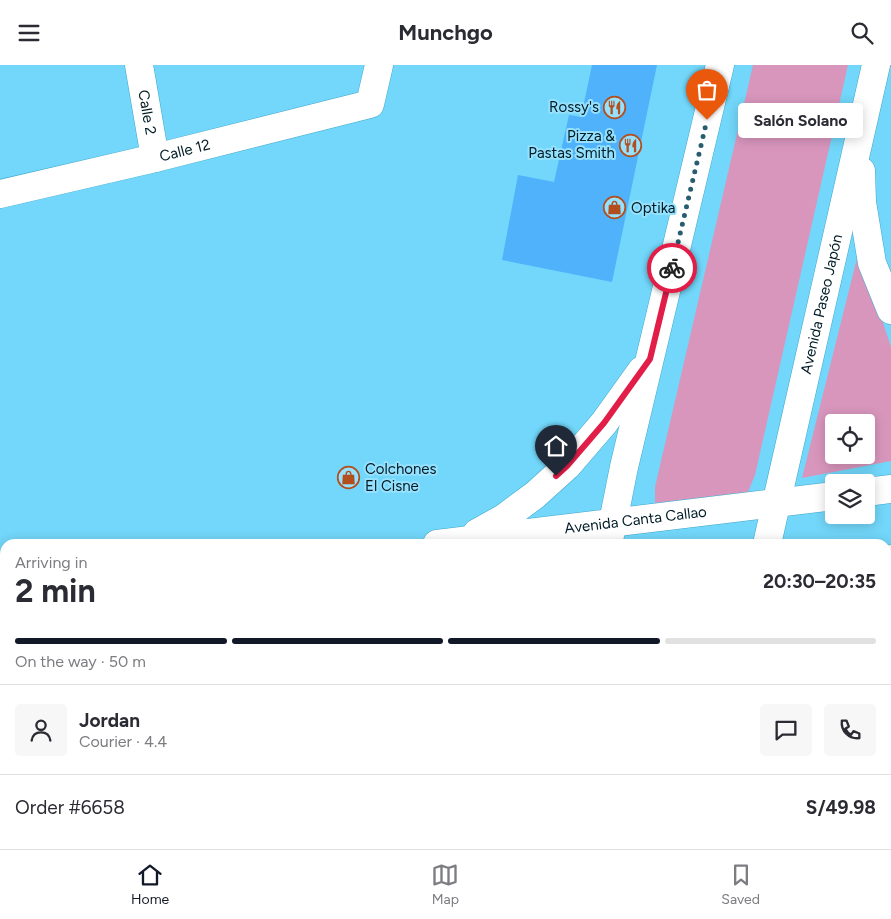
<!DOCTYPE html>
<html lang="en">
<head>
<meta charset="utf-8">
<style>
  :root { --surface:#fff; --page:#f7f7f7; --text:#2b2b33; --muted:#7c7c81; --line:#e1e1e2; --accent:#111827 }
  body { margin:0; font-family:Figtree,sans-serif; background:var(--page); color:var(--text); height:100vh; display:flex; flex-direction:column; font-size:19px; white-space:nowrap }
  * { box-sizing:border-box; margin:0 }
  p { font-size:16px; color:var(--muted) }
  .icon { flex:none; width:28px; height:28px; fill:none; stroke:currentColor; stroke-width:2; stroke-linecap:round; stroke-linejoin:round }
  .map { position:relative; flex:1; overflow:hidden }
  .details { position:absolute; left:0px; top:474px; width:891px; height:311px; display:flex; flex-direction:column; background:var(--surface); border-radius:15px 15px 0 0; box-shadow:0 2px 12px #0003 }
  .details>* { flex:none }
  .tools { position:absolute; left:825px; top:349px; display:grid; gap:10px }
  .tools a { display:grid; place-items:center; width:50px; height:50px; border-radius:5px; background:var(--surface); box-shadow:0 2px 12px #0003; font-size:25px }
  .pin { position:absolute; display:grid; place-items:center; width:42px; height:42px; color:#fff; margin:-51px -21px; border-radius:50% 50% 50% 0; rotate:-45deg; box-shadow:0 0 5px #0007 }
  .pin .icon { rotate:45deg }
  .courier { position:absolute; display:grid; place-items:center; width:50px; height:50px; margin:-25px; border:4px solid #e11d48; border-radius:50%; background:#fff; color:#222; box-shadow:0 1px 6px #0007 }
  .bubble { position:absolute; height:35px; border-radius:5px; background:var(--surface); box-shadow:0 2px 12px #0003; font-size:16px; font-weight:700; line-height:35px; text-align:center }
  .summary em { font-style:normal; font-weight:700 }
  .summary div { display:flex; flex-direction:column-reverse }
  .summary { display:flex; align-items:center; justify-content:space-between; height:85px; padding:0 15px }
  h1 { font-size:32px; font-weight:700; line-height:38px }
  .bar { display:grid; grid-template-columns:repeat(4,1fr); gap:8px 5px; align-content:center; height:60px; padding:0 15px }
  .bar i { height:6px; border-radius:4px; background:var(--line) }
  .bar .on { background:var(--accent) }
  .bar p { grid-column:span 4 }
  .line { display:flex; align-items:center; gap:12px; padding:0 15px; border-top:1px solid var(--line) }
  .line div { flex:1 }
  .round { display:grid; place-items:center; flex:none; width:52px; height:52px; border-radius:5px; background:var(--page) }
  header { display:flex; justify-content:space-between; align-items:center; height:65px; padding:0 15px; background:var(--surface); font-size:22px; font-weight:700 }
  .tabs { display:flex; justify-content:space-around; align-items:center; height:70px; border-top:1px solid var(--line); background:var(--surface); font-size:14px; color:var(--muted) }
  .tabs a { display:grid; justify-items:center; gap:2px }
  .tabs .on { color:var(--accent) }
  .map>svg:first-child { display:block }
  .green { fill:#d996bd; fill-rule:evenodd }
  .building { fill:#4fb2fb }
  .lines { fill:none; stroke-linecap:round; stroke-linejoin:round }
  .minor-casing { stroke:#3ea7c9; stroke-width:29 }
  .major-casing { stroke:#3ea7c9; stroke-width:29 }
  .highway-casing { stroke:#3ea7c9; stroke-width:29 }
  .minor { stroke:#fff; stroke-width:28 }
  .major { stroke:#fff; stroke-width:28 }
  .highway { stroke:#fff; stroke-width:28 }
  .done { stroke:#285d70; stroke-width:5; stroke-dasharray:0 9 }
  .route { stroke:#e11d48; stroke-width:6 }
  .labels { text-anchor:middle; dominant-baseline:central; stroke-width:4; stroke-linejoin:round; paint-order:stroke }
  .poi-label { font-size:15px; fill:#001b25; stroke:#95e1fe; text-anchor:end }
  .street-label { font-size:15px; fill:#001b25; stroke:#95e1fe }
</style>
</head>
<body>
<header><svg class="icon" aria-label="menu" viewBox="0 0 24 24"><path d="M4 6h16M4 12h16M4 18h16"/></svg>Munchgo<svg class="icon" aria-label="search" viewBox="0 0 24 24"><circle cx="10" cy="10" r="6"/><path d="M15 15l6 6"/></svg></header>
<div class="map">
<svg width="891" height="784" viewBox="0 0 891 784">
  <rect width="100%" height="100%" fill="#72d7fa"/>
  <g class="green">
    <path d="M 753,0 L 848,0 L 755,410 L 748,427 L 655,438 L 655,422 Z"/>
    <path d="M 859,185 L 891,282 L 891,396 L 802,413 ZM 834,358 L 866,358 L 866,390 L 834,390 Z"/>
    <path d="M 891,532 L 891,581 L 886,582 L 886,532 Z"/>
    <path d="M 564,780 L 648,780 L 647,784 L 564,784 Z"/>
  </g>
  <path class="building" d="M 592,0 L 657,0 L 612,217 L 502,195 L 518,110 L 554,117 L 569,50 L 581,52 Z"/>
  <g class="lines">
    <defs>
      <g id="minor">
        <path id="s1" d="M 139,0 L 155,93"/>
        <path id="s2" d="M 0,129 L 155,93 L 370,39 L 379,0"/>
        <path d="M 886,694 L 891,693"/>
        <path d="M 224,784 L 224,780"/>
        <path d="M 715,784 L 719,780"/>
      </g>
      <g id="major">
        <path d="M 861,106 L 862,137 L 872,198 L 891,245"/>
        <path d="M 866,427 L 891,424"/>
        <path d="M 477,468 L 504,453 L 535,430 L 567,401 L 604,358 L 642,305"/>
        <path id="s3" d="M 437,479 L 834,431"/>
        <path d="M 608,479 L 613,457 L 624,402 L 720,0"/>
        <path id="s4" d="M 767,479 L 876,0"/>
        <path d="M 0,542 L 5,541"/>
        <path d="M 0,776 L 5,775"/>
        <path d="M 446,780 L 450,784"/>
        <path d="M 535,784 L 536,780"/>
        <path d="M 698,784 L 699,780"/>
      </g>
      <g id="highway">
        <path d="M 886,495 L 891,494"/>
        <path d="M 0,607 L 5,606"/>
        <path d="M 886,610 L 891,610"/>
        <path d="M 0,713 L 5,713"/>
      </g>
    </defs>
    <use href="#minor" class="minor-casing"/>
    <use href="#major" class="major-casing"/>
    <use href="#highway" class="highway-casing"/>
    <use href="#minor" class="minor"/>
    <use href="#major" class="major"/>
    <use href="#highway" class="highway"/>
  </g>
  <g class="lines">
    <path class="done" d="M 672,203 L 707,55"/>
    <path class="route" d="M 556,411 L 567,401 L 604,358 L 650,294 L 672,203"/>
  </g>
  <defs>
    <symbol id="restaurant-ring" viewBox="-11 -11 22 22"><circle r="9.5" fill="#95e1fe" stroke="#b34e1d" stroke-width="1.5"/><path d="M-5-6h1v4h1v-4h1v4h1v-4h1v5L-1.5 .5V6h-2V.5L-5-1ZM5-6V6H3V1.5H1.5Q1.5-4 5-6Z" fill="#b34e1d"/></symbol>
    <symbol id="shop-ring" viewBox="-11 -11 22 22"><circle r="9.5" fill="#95e1fe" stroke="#b34e1d" stroke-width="1.5"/><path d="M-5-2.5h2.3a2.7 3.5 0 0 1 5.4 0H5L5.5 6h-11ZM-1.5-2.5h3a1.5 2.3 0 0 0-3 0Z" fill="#b34e1d"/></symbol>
  </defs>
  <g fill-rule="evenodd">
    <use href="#restaurant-ring" x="602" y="30" width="25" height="25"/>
    <use href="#restaurant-ring" x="618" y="68" width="25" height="25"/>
    <use href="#shop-ring" x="602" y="130" width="25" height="25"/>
    <use href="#shop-ring" x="336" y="400" width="25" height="25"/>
  </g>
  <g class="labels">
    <g class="poi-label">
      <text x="599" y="42">Rossy's</text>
      <text x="615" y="71">Pizza &amp;<tspan x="615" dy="17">Pastas Smith</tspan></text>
      <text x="631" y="143" text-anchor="start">Optika</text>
      <text x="365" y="404" text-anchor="start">Colchones<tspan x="365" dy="17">El Cisne</tspan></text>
    </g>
    <g class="street-label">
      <text stroke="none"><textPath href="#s1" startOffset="48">Calle 2</textPath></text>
      <text stroke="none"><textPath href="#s2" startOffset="190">Calle 12</textPath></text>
      <text stroke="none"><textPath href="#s4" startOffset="246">Avenida Paseo Japón</textPath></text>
      <text stroke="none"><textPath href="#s3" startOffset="200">Avenida Canta Callao</textPath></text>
    </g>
  </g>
</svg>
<div class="tools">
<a><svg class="icon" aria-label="locate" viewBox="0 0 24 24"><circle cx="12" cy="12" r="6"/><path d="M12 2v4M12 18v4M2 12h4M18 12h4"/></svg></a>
<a><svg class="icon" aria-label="layers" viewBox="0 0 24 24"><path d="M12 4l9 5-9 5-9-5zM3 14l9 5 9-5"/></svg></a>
</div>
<div class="pin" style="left:707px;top:55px;background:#ea580c"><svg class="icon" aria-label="bag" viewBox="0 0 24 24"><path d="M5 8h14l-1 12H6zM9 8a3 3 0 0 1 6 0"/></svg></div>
<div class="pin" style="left:556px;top:411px;background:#1f2937"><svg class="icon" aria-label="home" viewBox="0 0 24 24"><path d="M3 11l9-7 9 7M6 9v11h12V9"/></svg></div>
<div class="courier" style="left:672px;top:203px"><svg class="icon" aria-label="bike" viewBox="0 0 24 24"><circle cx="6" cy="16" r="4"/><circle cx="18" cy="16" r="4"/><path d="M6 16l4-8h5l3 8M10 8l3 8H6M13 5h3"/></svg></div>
<div class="bubble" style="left:738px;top:38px;width:125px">Salón Solano</div>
<section class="details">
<div class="summary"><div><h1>2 min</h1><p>Arriving in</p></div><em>20:30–20:35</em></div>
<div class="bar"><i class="on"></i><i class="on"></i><i class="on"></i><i></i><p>On the way · 50 m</p></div>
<div class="line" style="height:90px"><a class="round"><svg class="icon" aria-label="person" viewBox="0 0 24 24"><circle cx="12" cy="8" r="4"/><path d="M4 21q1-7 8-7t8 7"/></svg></a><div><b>Jordan</b><p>Courier · 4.4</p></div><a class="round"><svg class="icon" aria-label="chat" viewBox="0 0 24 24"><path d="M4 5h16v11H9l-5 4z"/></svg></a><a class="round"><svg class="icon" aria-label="phone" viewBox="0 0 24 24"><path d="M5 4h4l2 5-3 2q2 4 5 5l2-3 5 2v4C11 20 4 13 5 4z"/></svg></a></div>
<div class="line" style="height:65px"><div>Order #6658</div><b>S/49.98</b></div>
</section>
</div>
<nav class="tabs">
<a class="on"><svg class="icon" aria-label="home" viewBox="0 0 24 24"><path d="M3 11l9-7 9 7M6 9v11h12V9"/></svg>Home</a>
<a><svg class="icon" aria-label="map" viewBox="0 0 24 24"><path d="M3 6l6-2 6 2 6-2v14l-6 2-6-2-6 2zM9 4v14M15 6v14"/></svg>Map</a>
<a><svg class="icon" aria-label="saved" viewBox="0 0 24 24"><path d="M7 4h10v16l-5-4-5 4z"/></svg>Saved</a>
</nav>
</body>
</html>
